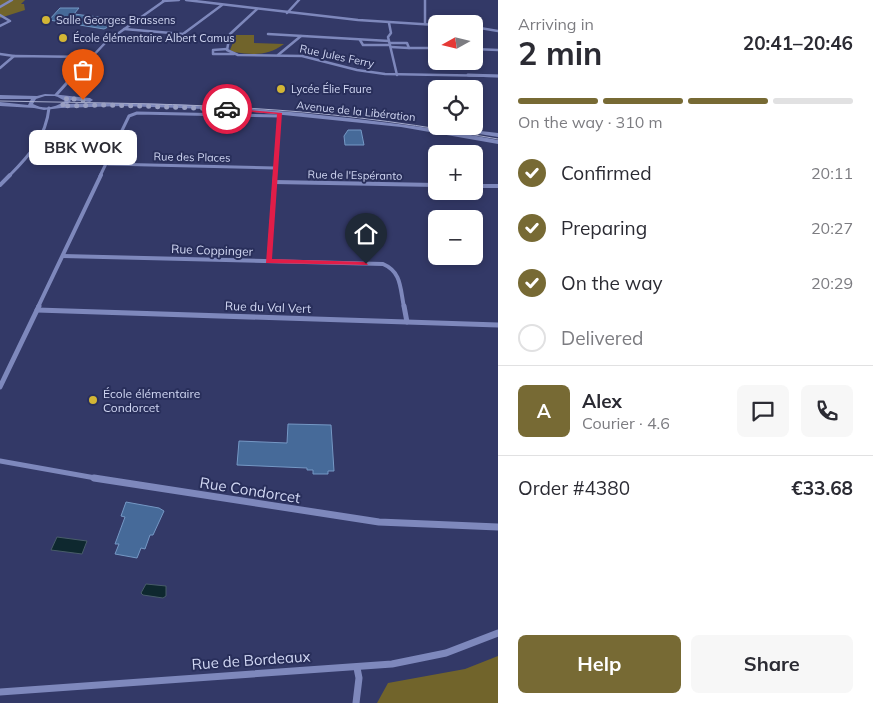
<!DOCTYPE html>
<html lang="en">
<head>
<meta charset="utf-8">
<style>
  :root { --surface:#fff; --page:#f7f7f7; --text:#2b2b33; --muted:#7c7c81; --line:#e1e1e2; --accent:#776a34 }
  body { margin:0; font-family:Mulish,sans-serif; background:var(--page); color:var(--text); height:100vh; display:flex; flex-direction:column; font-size:19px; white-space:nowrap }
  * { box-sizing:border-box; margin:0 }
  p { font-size:16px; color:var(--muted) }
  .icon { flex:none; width:28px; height:28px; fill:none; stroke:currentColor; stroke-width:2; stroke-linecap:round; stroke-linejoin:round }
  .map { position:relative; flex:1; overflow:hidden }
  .drawer { display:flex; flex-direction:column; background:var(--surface); width:375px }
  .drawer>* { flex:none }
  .needle { width:32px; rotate:262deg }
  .fabs { position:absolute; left:428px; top:15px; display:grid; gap:10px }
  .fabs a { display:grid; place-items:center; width:55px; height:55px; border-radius:8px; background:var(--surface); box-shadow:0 2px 8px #0003; font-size:25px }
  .pin { position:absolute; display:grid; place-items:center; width:42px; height:42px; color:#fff; margin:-51px -21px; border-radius:50% 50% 50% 0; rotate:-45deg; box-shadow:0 0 5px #0007 }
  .pin .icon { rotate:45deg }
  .courier { position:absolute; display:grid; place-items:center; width:50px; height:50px; margin:-25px; border:4px solid #e11d48; border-radius:50%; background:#fff; color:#222; box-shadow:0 1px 6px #0007 }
  .bubble { position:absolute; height:35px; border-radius:8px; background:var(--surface); box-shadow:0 2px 8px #0003; font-size:16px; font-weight:700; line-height:35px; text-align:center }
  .overview em { font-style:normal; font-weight:700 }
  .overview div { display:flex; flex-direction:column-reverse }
  .overview { display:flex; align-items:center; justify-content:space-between; height:85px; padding:0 20px }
  h1 { font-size:32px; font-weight:700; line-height:38px }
  .bar { display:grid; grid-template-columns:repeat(4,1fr); gap:8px 5px; align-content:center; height:60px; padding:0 20px }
  .bar i { height:6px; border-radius:4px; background:var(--line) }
  .bar .selected { background:var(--accent) }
  .bar p { grid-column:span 4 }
  .line { display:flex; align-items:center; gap:12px; padding:0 20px; border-top:1px solid var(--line) }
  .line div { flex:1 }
  .round { display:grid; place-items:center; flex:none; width:52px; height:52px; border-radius:8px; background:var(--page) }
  ol { padding:0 20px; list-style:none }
  li { display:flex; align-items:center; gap:15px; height:55px }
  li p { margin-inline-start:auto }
  li .icon { padding:5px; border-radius:50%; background:var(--accent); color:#fff; stroke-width:4 }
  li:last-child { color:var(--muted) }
  li i { width:28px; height:28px; border:2px solid var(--line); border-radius:50% }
  .cta { display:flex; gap:10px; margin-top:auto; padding:10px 20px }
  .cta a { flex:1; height:58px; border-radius:8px; background:var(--accent); color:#fff; font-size:20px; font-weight:700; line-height:58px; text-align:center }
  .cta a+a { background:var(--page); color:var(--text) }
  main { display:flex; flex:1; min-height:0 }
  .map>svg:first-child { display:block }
  .green { fill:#71642b }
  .water { fill:#0e282f; stroke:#485c6a }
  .building { fill:#466a99; stroke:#7598c5 }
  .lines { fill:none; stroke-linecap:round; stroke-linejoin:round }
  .minor-far4 { stroke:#7e88bc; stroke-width:2.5 }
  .minor-far3 { stroke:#7e88bc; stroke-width:3 }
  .minor-far2 { stroke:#7e88bc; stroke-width:4 }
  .minor-far1 { stroke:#7e88bc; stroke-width:5 }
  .minor { stroke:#7e88bc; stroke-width:7 }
  .tertiary { fill:#7e88bc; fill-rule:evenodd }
  .tram { stroke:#a7adce; stroke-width:1 }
  .route { fill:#e11d48 }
  .done { stroke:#9aa0c2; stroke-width:5; stroke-dasharray:0 9 }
  .poi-dot { fill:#d3b635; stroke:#292f5b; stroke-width:2 }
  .labels { text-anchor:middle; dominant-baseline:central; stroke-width:4; stroke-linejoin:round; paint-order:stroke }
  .far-poi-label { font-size:11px; fill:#d1d7f3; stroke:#292f5b; text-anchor:start }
  .far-street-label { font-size:11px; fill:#d1d7f3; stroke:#292f5b }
  .street-label { font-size:12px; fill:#d1d7f3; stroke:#292f5b }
  .poi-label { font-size:12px; fill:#d1d7f3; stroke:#292f5b; text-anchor:start }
  .near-street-label { font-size:15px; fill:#d1d7f3; stroke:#292f5b }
</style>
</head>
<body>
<main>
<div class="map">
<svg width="498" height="703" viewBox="0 0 498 703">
  <rect width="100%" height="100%" fill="#333967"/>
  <g class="green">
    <path d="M 0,0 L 25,0 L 21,4 L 24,4 L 25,10 L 0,18 Z"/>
    <path d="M 236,35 L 254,35 L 254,43 L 284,44 C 268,56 253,55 234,52 L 230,50 Z"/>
    <path d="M 498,656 L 498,703 L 377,703 L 388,683 L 465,669 Z"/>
  </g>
  <g class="water">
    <path d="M 57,537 L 87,541 L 82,554 L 51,550 Z"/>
    <path d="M 146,584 L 166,586 L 166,596 L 163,598 L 143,595 L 141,593 Z"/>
  </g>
  <g class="building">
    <path d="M 60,8 L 79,8 L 74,14 L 122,20 L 104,29 L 49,20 Z"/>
    <path d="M 348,130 L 361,130 L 364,145 L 345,145 L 344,136 Z"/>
    <path d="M 288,424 L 331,425 L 334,471 L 328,471 L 328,474 L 313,474 L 313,470 L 307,470 L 307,468 L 237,465 L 239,441 L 287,443 Z"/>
    <path d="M 126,502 L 159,508 L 164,511 L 153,535 L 150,535 L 145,549 L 141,548 L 137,558 L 115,554 L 119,544 L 115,544 L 125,517 L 121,516 Z"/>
  </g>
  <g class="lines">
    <g class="minor-far4">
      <path d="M 186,0 L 358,20 L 436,25"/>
      <path d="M 425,0 L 425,24"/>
      <path d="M 163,1 L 179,0"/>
      <path d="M 0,7 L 12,0"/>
      <path d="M 257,9 L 230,34 L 227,50 L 238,55 L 302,56 L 357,70 L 385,74 L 498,76"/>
      <path d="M 287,13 L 299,0"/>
      <path d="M 0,15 L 10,21 L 0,26"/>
      <path d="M 389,23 L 391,33 L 388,37 L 397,75"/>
      <path d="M 474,27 L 498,31"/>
      <path d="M 124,29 L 183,34 L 222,5"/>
      <path d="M 268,34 L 389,41"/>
      <path d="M 360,40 L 363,45 L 390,45"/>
      <path d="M 390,43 L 407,43 L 409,48 L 436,48"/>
      <path d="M 391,47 L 409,48"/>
      <path d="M 227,49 L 213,50 L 213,54 L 234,54"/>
      <path d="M 474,49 L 498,50"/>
      <path d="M 0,54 L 14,56"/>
      <path d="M 278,55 L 301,36"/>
      <path d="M 0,68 L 14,56 L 89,57"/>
      <path d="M 73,77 L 106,42 L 164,1"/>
    </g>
    <g class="minor-far3">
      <path d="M 468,75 L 498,76"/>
      <path d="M 56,95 L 74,75"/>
      <path d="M 108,164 L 275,168"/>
      <path d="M 9,176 C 29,156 46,137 49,108"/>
      <path d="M 100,176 L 129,116 L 137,113 L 279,116"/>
      <path d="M 275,176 L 279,115"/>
    </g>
    <g class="minor-far2">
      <path d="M 274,182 L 436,185"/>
      <path d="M 0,185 L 10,175"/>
      <path d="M 474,186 L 498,186"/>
      <path d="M 63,256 L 383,264 C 402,272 400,289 404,307"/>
      <path d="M 269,261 L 275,175"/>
      <path d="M 38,307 L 101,175"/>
    </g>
    <g class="minor-far1">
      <path d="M 404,306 L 407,322"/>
      <path d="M 37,310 L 498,325"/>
      <path d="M 0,387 L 39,306"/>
      <path d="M 0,461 L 101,479"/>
    </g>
    <g class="minor">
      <path d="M 94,478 L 379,522 L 498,527"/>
      <path d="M 0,692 L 392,664 L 446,653 L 498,633"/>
      <path d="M 356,703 L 359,678 L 357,668"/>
    </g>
    <g class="tertiary">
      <path d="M 45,94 C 60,94 75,97 90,98 L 93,100 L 90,102 L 70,100 L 71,101 L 67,104 C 146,101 224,106 302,113 C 368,120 433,127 498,140 L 498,144 L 401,127 L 243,111 L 182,108 L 121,106 L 61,108 L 44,110 L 34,108 L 0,106 L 0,102 L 28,105 L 31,99 L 0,99 L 0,95 L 37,96 ZM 45,96 L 56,96 L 65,101 C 55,108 44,110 33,104 L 36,99 Z"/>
      <path d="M 481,131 L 498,133 L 498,137 L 479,134 L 478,133 Z"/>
    </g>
    <path class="tram" d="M 0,101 C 92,103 184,103 276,110 C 351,115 425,126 498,139"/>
  </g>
  <path class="route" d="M 225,108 L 282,113 L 272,259 L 366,262 L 368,265 L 266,263 L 277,114 L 227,110 Z"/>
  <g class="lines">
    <path class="done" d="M 83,100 L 66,98 L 68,101 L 61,106 L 108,105 L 227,109"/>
  </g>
  <g class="poi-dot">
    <circle cx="46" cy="20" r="5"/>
    <circle cx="63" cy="38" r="5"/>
    <circle cx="281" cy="89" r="5"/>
    <circle cx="93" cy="400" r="5"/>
  </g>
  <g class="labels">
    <g class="far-poi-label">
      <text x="56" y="20">Salle Georges Brassens</text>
      <text x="73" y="38">École élémentaire Albert Camus</text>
      <text x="291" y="89">Lycée Élie Faure</text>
    </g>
    <g class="far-street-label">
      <text transform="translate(337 56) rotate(12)">Rue Jules Ferry</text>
      <text transform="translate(356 111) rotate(6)">Avenue de la Libération</text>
      <text transform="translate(192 157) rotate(1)">Rue des Places</text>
      <text transform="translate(355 175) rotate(1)">Rue de l'Espéranto</text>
    </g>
    <g class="street-label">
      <text transform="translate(212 250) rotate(2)">Rue Coppinger</text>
      <text transform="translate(268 307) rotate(2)">Rue du Val Vert</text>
    </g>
    <g class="poi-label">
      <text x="103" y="393">École élémentaire<tspan x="103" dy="14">Condorcet</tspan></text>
    </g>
    <g class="near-street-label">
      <text transform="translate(250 490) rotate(9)">Rue Condorcet</text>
      <text transform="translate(251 660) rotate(-4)">Rue de Bordeaux</text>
    </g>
  </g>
</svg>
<div class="fabs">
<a><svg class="needle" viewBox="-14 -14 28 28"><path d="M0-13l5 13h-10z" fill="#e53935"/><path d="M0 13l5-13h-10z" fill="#7c7c81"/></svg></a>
<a><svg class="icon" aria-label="locate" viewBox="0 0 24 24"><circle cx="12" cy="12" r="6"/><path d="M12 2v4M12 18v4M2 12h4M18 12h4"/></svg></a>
<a>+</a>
<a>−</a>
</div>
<div class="pin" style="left:83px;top:100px;background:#ea580c"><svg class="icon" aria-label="bag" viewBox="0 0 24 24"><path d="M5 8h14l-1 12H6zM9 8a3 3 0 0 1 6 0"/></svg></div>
<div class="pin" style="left:366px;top:264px;background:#1f2937"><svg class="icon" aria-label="home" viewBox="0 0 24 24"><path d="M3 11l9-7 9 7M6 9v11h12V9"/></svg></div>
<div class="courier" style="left:227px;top:109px"><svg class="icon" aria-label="car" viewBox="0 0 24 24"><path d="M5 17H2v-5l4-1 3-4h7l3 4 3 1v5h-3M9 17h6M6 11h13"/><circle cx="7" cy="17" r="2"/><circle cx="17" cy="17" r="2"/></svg></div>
<div class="bubble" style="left:29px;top:130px;width:108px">BBK WOK</div>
</div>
<section class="drawer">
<div class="overview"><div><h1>2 min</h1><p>Arriving in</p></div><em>20:41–20:46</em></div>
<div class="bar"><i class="selected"></i><i class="selected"></i><i class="selected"></i><i></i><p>On the way · 310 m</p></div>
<ol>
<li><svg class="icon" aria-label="check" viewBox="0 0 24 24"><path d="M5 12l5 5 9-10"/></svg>Confirmed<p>20:11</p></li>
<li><svg class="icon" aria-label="check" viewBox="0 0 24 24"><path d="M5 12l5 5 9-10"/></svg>Preparing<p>20:27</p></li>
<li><svg class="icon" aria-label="check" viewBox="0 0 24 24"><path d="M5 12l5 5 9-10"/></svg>On the way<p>20:29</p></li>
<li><i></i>Delivered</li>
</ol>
<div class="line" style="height:90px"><b class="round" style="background:var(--accent);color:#fff">A</b><div><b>Alex</b><p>Courier · 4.6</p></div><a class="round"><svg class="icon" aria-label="chat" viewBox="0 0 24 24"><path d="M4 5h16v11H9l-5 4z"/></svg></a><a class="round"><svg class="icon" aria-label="phone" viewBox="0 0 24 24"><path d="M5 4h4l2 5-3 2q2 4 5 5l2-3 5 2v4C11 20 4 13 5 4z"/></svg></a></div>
<div class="line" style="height:65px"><div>Order #4380</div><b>€33.68</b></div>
<div class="cta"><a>Help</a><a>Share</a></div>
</section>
</main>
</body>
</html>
